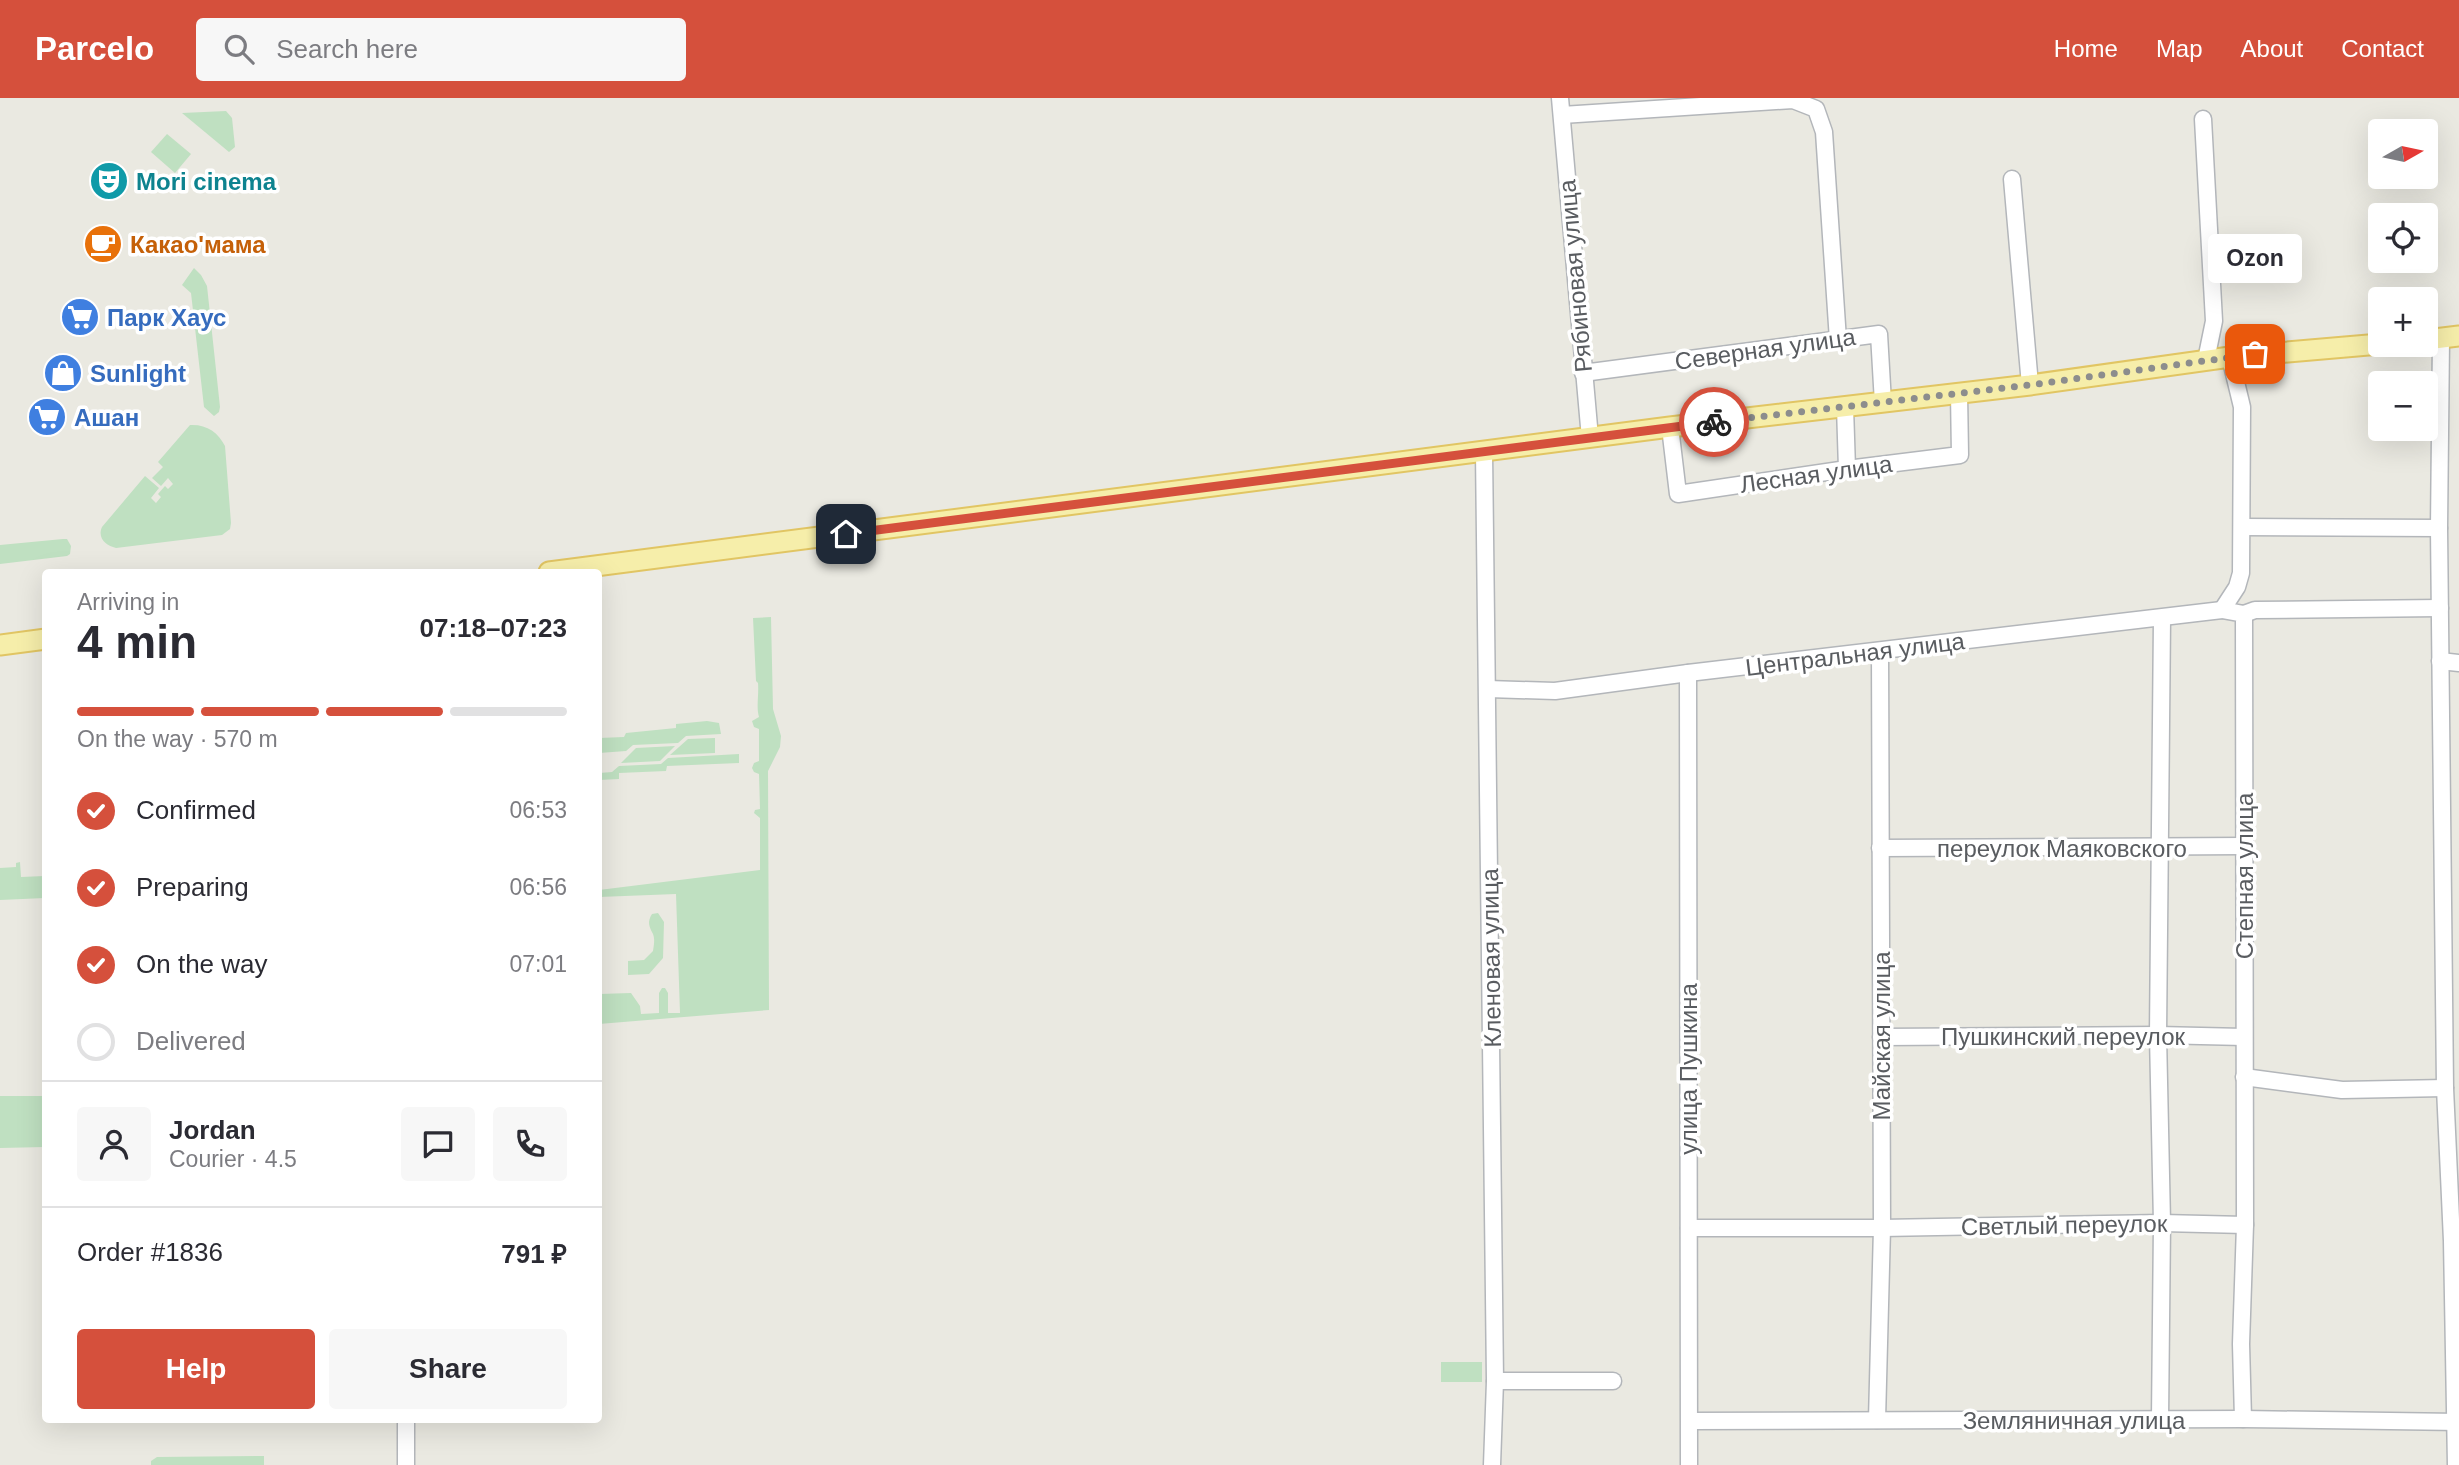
<!DOCTYPE html>
<html lang="en">
<head>
<meta charset="utf-8">
<style>
  :root { --surface:#fff; --page:#f7f7f7; --text:#2b2b33; --muted:#7c7c81; --line:#e1e1e2; --accent:#d5503c }
  body { margin:0; font-family:Arial,sans-serif; background:var(--page); color:var(--text); height:100vh; display:flex; flex-direction:column; font-size:26px; white-space:nowrap }
  * { box-sizing:border-box; margin:0 }
  p { font-size:23px; color:var(--muted) }
  .icon { flex:none; width:38px; height:38px; fill:none; stroke:currentColor; stroke-width:2; stroke-linecap:round; stroke-linejoin:round }
  .map { position:relative; flex:1; overflow:hidden }
  .details { position:absolute; left:42px; top:471px; width:560px; height:854px; display:flex; flex-direction:column; background:var(--surface); border-radius:7px; box-shadow:0 7px 28px #0002 }
  .details>* { flex:none }
  .needle { width:46px; rotate:81deg }
  .buttons { position:absolute; left:2368px; top:21px; display:grid; gap:14px }
  .buttons a { display:grid; place-items:center; width:70px; height:70px; border-radius:7px; background:var(--surface); box-shadow:0 7px 28px #0002; font-size:35px }
  .pin { position:absolute; display:grid; place-items:center; width:60px; height:60px; color:#fff; margin:-30px; border-radius:14px; box-shadow:0 4px 10px #0006 }
  .courier { position:absolute; display:grid; place-items:center; width:70px; height:70px; margin:-35px; border:5px solid #d5503c; border-radius:50%; background:#fff; color:#222; box-shadow:0 2px 9px #0007 }
  .bubble { position:absolute; height:49px; border-radius:7px; background:var(--surface); box-shadow:0 7px 28px #0002; font-size:23px; font-weight:700; line-height:49px; text-align:center }
  .head em { font-style:normal; font-weight:700 }
  .head div { display:flex; flex-direction:column-reverse }
  .head { display:flex; align-items:center; justify-content:space-between; height:119px; padding:0 35px }
  h1 { font-size:46px; font-weight:700; line-height:52px }
  .bar { display:grid; grid-template-columns:repeat(4,1fr); gap:10px 7px; align-content:center; height:84px; padding:0 35px }
  .bar i { height:9px; border-radius:5px; background:var(--line) }
  .bar .selected { background:var(--accent) }
  .bar p { grid-column:span 4 }
  .line { display:flex; align-items:center; gap:18px; padding:0 35px; border-top:2px solid var(--line) }
  .line div { flex:1 }
  .round { display:grid; place-items:center; flex:none; width:74px; height:74px; border-radius:7px; background:var(--page) }
  ol { padding:0 35px; list-style:none }
  li { display:flex; align-items:center; gap:21px; height:77px }
  li p { margin-inline-start:auto }
  li .icon { padding:7px; border-radius:50%; background:var(--accent); color:#fff; stroke-width:4 }
  li:last-child { color:var(--muted) }
  li i { width:38px; height:38px; border:4px solid var(--line); border-radius:50% }
  .action { display:flex; gap:14px; margin-top:auto; padding:14px 35px }
  .action a { flex:1; height:80px; border-radius:7px; background:var(--accent); color:#fff; font-size:28px; font-weight:700; line-height:80px; text-align:center }
  .action a+a { background:var(--page); color:var(--text) }
  header { display:flex; align-items:center; gap:42px; box-sizing:border-box; height:98px; padding:0 35px; background:var(--accent); color:#fff }
  header strong { font-size:33px }
  nav { display:flex; gap:38px; margin-inline-start:auto; font-size:24px }
  .search { width:490px; height:63px; background:var(--page); display:flex; align-items:center; gap:18px; box-sizing:border-box; padding:0 24px; border-radius:7px; color:var(--muted); font-size:26px }
  .map>svg:first-child { display:block }
  .green { fill:#bfe0c1 }
  .lines { fill:none; stroke-linecap:round; stroke-linejoin:round }
  .minor-casing { stroke:#b3b6ba; stroke-width:19 }
  .major-casing { stroke:#e1c563; stroke-width:23 }
  .minor { stroke:#fff; stroke-width:16 }
  .major { stroke:#f6eeaa; stroke-width:19 }
  .done { stroke:#8c8d8d; stroke-width:7; stroke-dasharray:0 12.6 }
  .route { stroke:#d5503c; stroke-width:9 }
  .labels { text-anchor:middle; dominant-baseline:central; stroke-width:7; stroke-linejoin:round; paint-order:stroke }
  .culture-label { font-size:24px; font-weight:bold; fill:#0d838f; stroke:#fff; text-anchor:start }
  .food-label { font-size:24px; font-weight:bold; fill:#c56008; stroke:#fff; text-anchor:start }
  .street-label { font-size:24px; fill:#595c60; stroke:#fff }
  .shop-label { font-size:24px; font-weight:bold; fill:#366cbe; stroke:#fff; text-anchor:start }
</style>
</head>
<body>
<header>
<strong>Parcelo</strong>
<div class="search"><svg class="icon" aria-label="search" viewBox="0 0 24 24"><circle cx="10" cy="10" r="6"/><path d="M15 15l6 6"/></svg>Search here</div>
<nav><a>Home</a><a>Map</a><a>About</a><a>Contact</a></nav>
</header>
<div class="map">
<svg width="2459" height="1367" viewBox="0 0 2459 1367">
  <rect width="100%" height="100%" fill="#eae9e1"/>
  <g class="green">
    <path d="M 226,13 L 232,20 L 235,49 L 229,54 L 182,15 Z"/>
    <path d="M 167,36 L 191,56 L 175,75 L 151,54 Z"/>
    <path d="M 194,170 L 201,177 L 207,188 L 220,309 L 219,314 L 214,318 L 204,309 L 191,195 L 182,187 Z"/>
    <path d="M 190,327 C 206,326 218,334 225,348 L 231,425 L 230,431 L 222,437 L 116,450 C 106,448 97,440 102,429 L 145,378 L 159,390 L 151,400 L 156,405 L 161,399 L 158,396 L 165,388 L 168,391 L 173,386 L 168,380 L 161,388 L 152,380 L 163,369 L 158,364 Z"/>
    <path d="M 63,441 L 67,441 L 71,448 L 70,456 L 67,458 L 0,466 L 0,447 Z"/>
    <path d="M 771,519 L 773,611 L 781,638 L 780,649 L 768,673 L 769,912 L 599,926 L 599,896 L 631,895 L 640,908 L 641,916 L 659,915 L 659,895 L 662,890 L 665,890 L 668,895 L 668,915 L 680,915 L 676,796 L 599,799 L 599,792 L 760,772 L 760,720 L 754,715 L 755,712 L 760,711 L 759,676 L 754,674 L 752,670 L 754,665 L 759,663 L 759,631 L 754,629 L 752,623 L 759,619 C 756,609 759,597 758,585 L 756,583 L 753,520 Z"/>
    <path d="M 707,623 L 719,625 L 721,636 L 686,638 L 678,645 L 633,647 L 626,653 L 599,655 L 599,640 L 624,639 L 626,635 L 676,630 L 676,626 Z"/>
    <path d="M 715,640 L 715,655 L 670,657 L 688,641 Z"/>
    <path d="M 675,648 L 660,663 L 621,665 L 636,650 Z"/>
    <path d="M 739,656 L 739,665 L 667,668 L 666,673 L 619,675 L 619,681 L 599,682 L 599,675 L 612,674 L 619,668 L 661,666 L 668,660 Z"/>
    <path d="M 20,764 L 21,779 L 45,778 L 45,800 L 0,802 L 0,770 L 16,769 L 16,765 Z"/>
    <path d="M 658,815 L 664,824 L 663,860 L 649,876 L 628,877 L 628,863 L 644,862 L 653,853 C 654,847 655,841 653,836 C 649,828 647,824 652,816 Z"/>
    <path d="M 0,998 L 45,998 L 45,1049 L 0,1050 Z"/>
    <rect x="1441" y="1264" width="41" height="20"/>
    <path d="M 264,1358 L 264,1367 L 151,1367 L 151,1363 L 157,1359 Z"/>
  </g>
  <g class="lines">
    <defs>
      <g id="minor">
        <path d="M 1560,0 L 1590,340"/>
        <path d="M 1562,17 L 1793,2 L 1816,11 L 1824,34 L 1838,242"/>
        <path d="M 2203,21 L 2214,223 L 2206,262"/>
        <path d="M 2012,81 L 2030,287"/>
        <path d="M 2441,241 L 2439,430 L 2445,990 L 2452,1143 L 2456,1367"/>
        <path d="M 2230,259 L 2242,309 L 2241,475 L 2237,489 L 2222,512 L 2244,516 L 2245,1127 L 2241,1246 L 2243,1321"/>
        <path d="M 1583,275 L 1879,236 L 1883,305"/>
        <path d="M 1845,309 L 1847,371"/>
        <path d="M 1670,329 L 1678,396 L 1847,371 L 1960,357 L 1959,295"/>
        <path d="M 1484,354 L 1495,1283 L 1492,1367"/>
        <path d="M 2242,429 L 2439,430"/>
        <path d="M 2244,516 L 2255,512 L 2440,510"/>
        <path d="M 2440,563 L 2459,565"/>
        <path d="M 1688,575 L 1689,1367"/>
        <path d="M 1488,591 L 1555,593 L 1688,575 L 2222,512"/>
        <path d="M 1880,750 L 2244,748"/>
        <path d="M 1881,939 L 2158,937 L 2244,939"/>
        <path d="M 2244,979 L 2342,992 L 2445,990"/>
        <path d="M 1689,1130 L 1882,1130 L 2162,1125 L 2245,1127"/>
        <path d="M 1495,1283 L 1613,1283"/>
        <path d="M 406,1321 L 406,1367"/>
        <path d="M 1877,1322 L 1882,1130 L 1880,553"/>
        <path d="M 2160,1322 L 2162,1125 L 2158,937 L 2162,521"/>
        <path d="M 1690,1323 L 2243,1321 L 2459,1324"/>
      </g>
      <g id="major">
        <path d="M 2426,242 L 2459,238"/>
        <path d="M 549,474 L 1670,329 L 2030,287 L 2230,259 L 2380,246"/>
        <path d="M 0,547 L 46,541"/>
      </g>
    </defs>
    <use href="#minor" class="minor-casing"/>
    <use href="#major" class="major-casing"/>
    <use href="#minor" class="minor"/>
    <use href="#major" class="major"/>
  </g>
  <g class="lines">
    <path class="done" d="M 1714,324 L 2030,287 L 2255,256"/>
    <path class="route" d="M 846,436 L 1714,324"/>
  </g>
  <defs>
    <symbol id="theatre-disc" viewBox="-11 -11 22 22"><circle r="9.5" fill="#0f9aa8" stroke="#fff"/><path d="M-5-5.5Q0-4 5-5.5V0Q5 5 0 6Q-5 5-5 0ZM-3.3-2.5H-1v1.5H-3.3ZM1-2.5H3.3v1.5H1ZM-2.8 1Q0 5.5 2.8 1Z" fill="#fff"/></symbol>
    <symbol id="cafe-disc" viewBox="-11 -11 22 22"><circle r="9.5" fill="#e8710a" stroke="#fff"/><path d="M-5.5-4.5H6V0H3Q3 3.5 0 3.5H-2.5Q-5.5 3.5-5.5 0ZM3-3.2v2h1.7v-2ZM-6 4.5H4V6H-6Z" fill="#fff"/></symbol>
    <symbol id="supermarket-disc" viewBox="-11 -11 22 22"><circle r="9.5" fill="#3f7fe0" stroke="#fff"/><path d="M-6-5.5h2.5l.6 2H6L4.5 2H-2.5L-4.4-4H-6ZM-1.5 3.2a1.3 1.3 0 1 0 .1 0ZM3 3.2a1.3 1.3 0 1 0 .1 0Z" fill="#fff"/></symbol>
    <symbol id="shop-disc" viewBox="-11 -11 22 22"><circle r="9.5" fill="#3f7fe0" stroke="#fff"/><path d="M-5-2.5h2.3a2.7 3.5 0 0 1 5.4 0H5L5.5 6h-11ZM-1.5-2.5h3a1.5 2.3 0 0 0-3 0Z" fill="#fff"/></symbol>
  </defs>
  <g fill-rule="evenodd">
    <use href="#theatre-disc" x="87" y="61" width="44" height="44"/>
    <use href="#cafe-disc" x="81" y="124" width="44" height="44"/>
    <use href="#supermarket-disc" x="58" y="197" width="44" height="44"/>
    <use href="#shop-disc" x="41" y="253" width="44" height="44"/>
    <use href="#supermarket-disc" x="25" y="297" width="44" height="44"/>
  </g>
  <g class="labels">
    <g class="culture-label">
      <text x="136" y="83">Mori cinema</text>
    </g>
    <g class="food-label">
      <text x="130" y="146">Какао'мама</text>
    </g>
    <g class="street-label">
      <text transform="translate(1575 178) rotate(-95)">Рябиновая улица</text>
      <text transform="translate(1765 251) rotate(-8)">Северная улица</text>
      <text transform="translate(1816 376) rotate(-8)">Лесная улица</text>
      <text transform="translate(1855 556) rotate(-7)">Центральная улица</text>
      <text x="2062" y="750">переулок Маяковского</text>
      <text transform="translate(2244 778) rotate(-90)">Степная улица</text>
      <text transform="translate(1491 860) rotate(-91)">Кленовая улица</text>
      <text transform="translate(1881 938) rotate(-90)">Майская улица</text>
      <text x="2063" y="938">Пушкинский переулок</text>
      <text transform="translate(1688 971) rotate(-90)">улица Пушкина</text>
      <text transform="translate(2064 1127) rotate(-1)">Светлый переулок</text>
      <text x="2074" y="1322">Земляничная улица</text>
    </g>
    <g class="shop-label">
      <text x="107" y="219">Парк Хаус</text>
      <text x="90" y="275">Sunlight</text>
      <text x="74" y="319">Ашан</text>
    </g>
  </g>
</svg>
<div class="buttons">
<a><svg class="needle" viewBox="-14 -14 28 28"><path d="M0-13l5 13h-10z" fill="#e53935"/><path d="M0 13l5-13h-10z" fill="#7c7c81"/></svg></a>
<a><svg class="icon" aria-label="locate" viewBox="0 0 24 24"><circle cx="12" cy="12" r="6"/><path d="M12 2v4M12 18v4M2 12h4M18 12h4"/></svg></a>
<a>+</a>
<a>−</a>
</div>
<div class="pin" style="left:2255px;top:256px;background:#ea580c"><svg class="icon" aria-label="bag" viewBox="0 0 24 24"><path d="M5 8h14l-1 12H6zM9 8a3 3 0 0 1 6 0"/></svg></div>
<div class="pin" style="left:846px;top:436px;background:#1f2937"><svg class="icon" aria-label="home" viewBox="0 0 24 24"><path d="M3 11l9-7 9 7M6 9v11h12V9"/></svg></div>
<div class="courier" style="left:1714px;top:324px"><svg class="icon" aria-label="bike" viewBox="0 0 24 24"><circle cx="6" cy="16" r="4"/><circle cx="18" cy="16" r="4"/><path d="M6 16l4-8h5l3 8M10 8l3 8H6M13 5h3"/></svg></div>
<div class="bubble" style="left:2208px;top:136px;width:94px">Ozon</div>
<section class="details">
<div class="head"><div><h1>4 min</h1><p>Arriving in</p></div><em>07:18–07:23</em></div>
<div class="bar"><i class="selected"></i><i class="selected"></i><i class="selected"></i><i></i><p>On the way · 570 m</p></div>
<ol>
<li><svg class="icon" aria-label="check" viewBox="0 0 24 24"><path d="M5 12l5 5 9-10"/></svg>Confirmed<p>06:53</p></li>
<li><svg class="icon" aria-label="check" viewBox="0 0 24 24"><path d="M5 12l5 5 9-10"/></svg>Preparing<p>06:56</p></li>
<li><svg class="icon" aria-label="check" viewBox="0 0 24 24"><path d="M5 12l5 5 9-10"/></svg>On the way<p>07:01</p></li>
<li><i></i>Delivered</li>
</ol>
<div class="line" style="height:126px"><a class="round"><svg class="icon" aria-label="person" viewBox="0 0 24 24"><circle cx="12" cy="8" r="4"/><path d="M4 21q1-7 8-7t8 7"/></svg></a><div><b>Jordan</b><p>Courier · 4.5</p></div><a class="round"><svg class="icon" aria-label="chat" viewBox="0 0 24 24"><path d="M4 5h16v11H9l-5 4z"/></svg></a><a class="round"><svg class="icon" aria-label="phone" viewBox="0 0 24 24"><path d="M5 4h4l2 5-3 2q2 4 5 5l2-3 5 2v4C11 20 4 13 5 4z"/></svg></a></div>
<div class="line" style="height:91px"><div>Order #1836</div><b>791 ₽</b></div>
<div class="action"><a>Help</a><a>Share</a></div>
</section>
</div>
</body>
</html>
